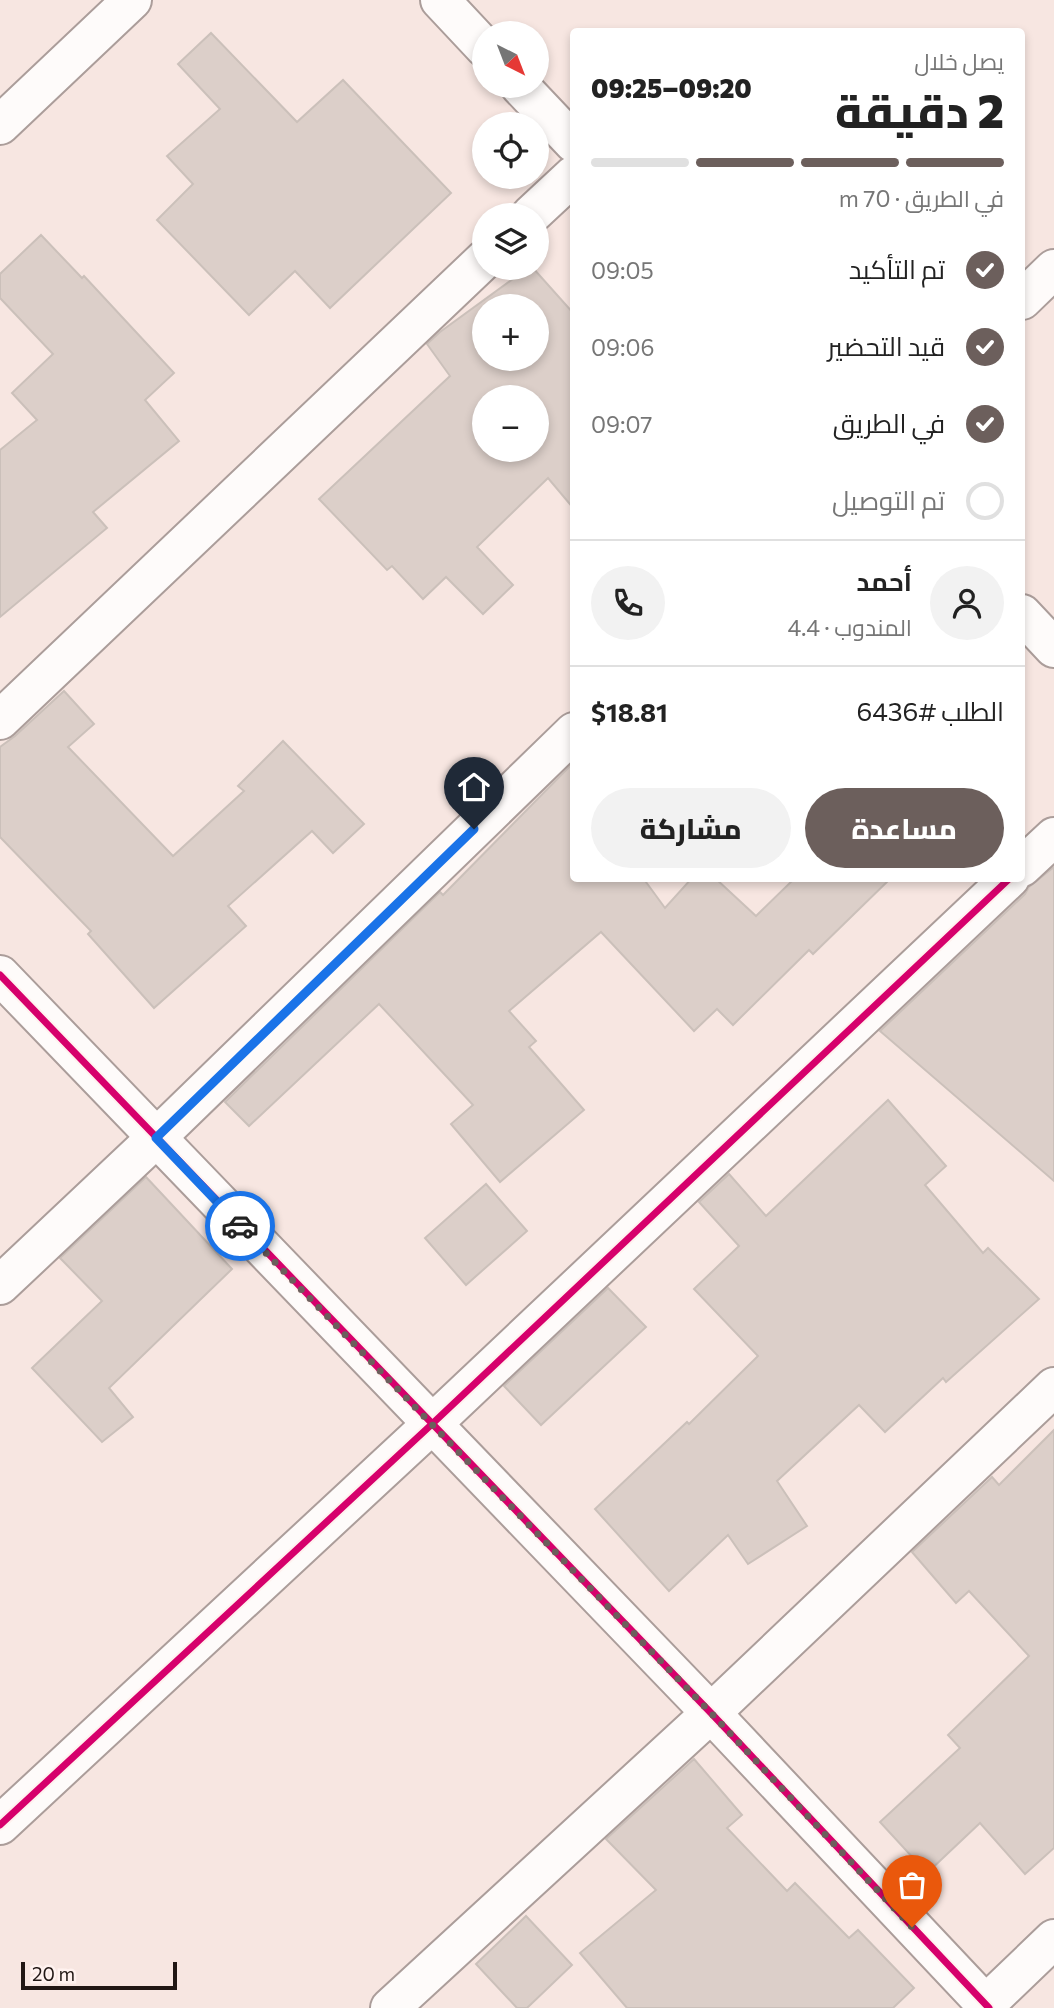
<!DOCTYPE html>
<html lang="ar">
<head>
<meta charset="utf-8">
<style>
  :root { --surface:#fff; --page:#f2f2f2; --text:#222; --muted:#767676; --line:#e0e0e0; --accent:#6c5f5c }
  body { margin:0; font-family:Commissioner,Cairo,sans-serif; background:var(--page); color:var(--text); direction:rtl; height:100vh; display:flex; flex-direction:column; font-size:26px; white-space:nowrap }
  * { box-sizing:border-box; margin:0 }
  p { font-size:23px; color:var(--muted) }
  .icon { flex:none; width:38px; height:38px; fill:none; stroke:currentColor; stroke-width:2; stroke-linecap:round; stroke-linejoin:round }
  .map { position:relative; flex:1; overflow:hidden; direction:ltr }
  .sheet { position:absolute; left:570px; top:28px; width:455px; height:854px; display:flex; flex-direction:column; background:var(--surface); border-radius:7px; box-shadow:0 4px 10px #0003; direction:rtl }
  .sheet>* { flex:none }
  .needle { width:46px; rotate:138deg }
  .buttons { position:absolute; left:472px; top:21px; display:grid; gap:14px }
  .buttons a { display:grid; place-items:center; width:77px; height:77px; border-radius:50%; background:var(--surface); box-shadow:0 4px 10px #0003; font-size:35px }
  .scale { position:absolute; left:21px; bottom:18px; width:156px; box-sizing:border-box; padding-left:7px; border:4px solid #211714; border-top:0; font-size:19px; line-height:24px; white-space:nowrap; color:#211714; -webkit-text-stroke:5px #fff2ef; paint-order:stroke }
  .pin { position:absolute; display:grid; place-items:center; width:60px; height:60px; color:#fff; margin:-72px -30px; border-radius:50% 50% 50% 0; rotate:-45deg; box-shadow:0 0 7px #0007 }
  .pin .icon { rotate:45deg }
  .courier { position:absolute; display:grid; place-items:center; width:70px; height:70px; margin:-35px; border:5px solid #1a73e8; border-radius:50%; background:#fff; color:#222; box-shadow:0 2px 9px #0007 }
  .headline em { font-style:normal; font-weight:800 }
  .headline div { display:flex; flex-direction:column-reverse }
  .headline { display:flex; align-items:center; justify-content:space-between; height:119px; padding:0 21px }
  h1 { font-size:46px; font-weight:800; line-height:52px }
  .bar { display:grid; grid-template-columns:repeat(4,1fr); gap:10px 7px; align-content:center; height:84px; padding:0 21px }
  .bar i { height:9px; border-radius:5px; background:var(--line) }
  .bar .current { background:var(--accent) }
  .bar p { grid-column:span 4 }
  .line { display:flex; align-items:center; gap:18px; padding:0 21px; border-top:2px solid var(--line) }
  .line div { flex:1 }
  .round { display:grid; place-items:center; flex:none; width:74px; height:74px; border-radius:37px; background:var(--page) }
  ol { padding:0 21px; list-style:none }
  li { display:flex; align-items:center; gap:21px; height:77px }
  li p { margin-inline-start:auto }
  li .icon { padding:7px; border-radius:50%; background:var(--accent); color:#fff; stroke-width:4 }
  li:last-child { color:var(--muted) }
  li i { width:38px; height:38px; border:4px solid var(--line); border-radius:50% }
  .action { display:flex; gap:14px; margin-top:auto; padding:14px 21px }
  .action a { flex:1; height:80px; border-radius:42px; background:var(--accent); color:#fff; font-size:28px; font-weight:800; line-height:80px; text-align:center }
  .action a+a { background:var(--page); color:var(--text) }
  .map>svg:first-child { display:block }
  .building { fill:#dccfc9; stroke:#cbc0ba; stroke-width:2; fill-rule:evenodd }
  .lines { fill:none; stroke-linecap:round; stroke-linejoin:round }
  .minor-casing { stroke:#ab9d9a; stroke-width:42 }
  .minor { stroke:#fefbfa; stroke-width:38 }
  .cycleway-casing { stroke:#fff2ef; stroke-width:11 }
  .cycleway { stroke:#d6006c; stroke-width:7 }
  .done { stroke:#6c5f5c; stroke-width:7; stroke-dasharray:0 12.6 }
  .route { stroke:#1a73e8; stroke-width:9 }
</style>
</head>
<body>
<div class="map">
<svg width="1054" height="2008" viewBox="0 0 1054 2008">
  <rect width="100%" height="100%" fill="#f7e6e1"/>
  <g class="building">
    <path d="M 211,33 L 297,122 L 343,80 L 451,193 L 330,308 L 295,271 L 249,315 L 157,220 L 193,184 L 167,156 L 220,109 L 178,64 Z"/>
    <path d="M 41,235 L 82,278 L 84,276 L 174,373 L 145,400 L 179,441 L 93,512 L 107,528 L 0,617 L 0,450 L 37,420 L 12,393 L 53,354 L 0,298 L 0,274 Z"/>
    <path d="M 528,268 L 533,268 L 574,314 L 574,509 L 548,478 L 477,547 L 513,585 L 483,614 L 446,577 L 423,599 L 392,566 L 387,570 L 319,499 L 450,376 L 427,344 L 440,332 ZM 485,306 L 537,306 L 537,359 L 485,359 ZM 485,397 L 537,397 L 537,450 L 485,450 Z"/>
    <path d="M 64,691 L 94,724 L 68,747 L 173,856 L 244,791 L 238,786 L 283,741 L 364,824 L 333,853 L 312,831 L 228,906 L 246,926 L 154,1008 L 88,934 L 91,931 L 0,837 L 0,747 L 15,736 Z"/>
    <path d="M 574,762 L 574,878 L 643,878 L 665,908 L 692,878 L 715,878 L 756,916 L 795,878 L 891,878 L 813,954 L 809,950 L 733,1025 L 717,1009 L 694,1031 L 601,932 L 509,1011 L 536,1041 L 529,1047 L 584,1110 L 500,1182 L 451,1124 L 473,1105 L 379,1004 L 249,1126 L 225,1102 L 440,892 L 443,895 Z"/>
    <path d="M 1054,867 L 1054,1181 L 880,1031 L 1025,894 L 1029,887 Z"/>
    <path d="M 888,1100 L 946,1166 L 925,1185 L 983,1253 L 988,1248 L 1039,1299 L 946,1382 L 943,1378 L 885,1432 L 859,1405 L 777,1481 L 807,1526 L 748,1564 L 728,1535 L 669,1591 L 595,1509 L 687,1422 L 689,1424 L 758,1356 L 694,1289 L 739,1246 L 699,1202 L 729,1174 L 766,1216 Z"/>
    <path d="M 146,1177 L 232,1269 L 109,1388 L 133,1417 L 102,1442 L 32,1368 L 102,1301 L 60,1258 Z"/>
    <path d="M 486,1184 L 527,1231 L 466,1285 L 425,1238 Z"/>
    <path d="M 608,1288 L 646,1327 L 541,1425 L 504,1386 Z"/>
    <path d="M 1054,1430 L 1054,1848 L 1025,1874 L 980,1823 L 927,1873 L 880,1822 L 960,1748 L 948,1735 L 1029,1656 L 969,1591 L 956,1603 L 912,1552 L 992,1477 L 999,1485 Z"/>
    <path d="M 694,1759 L 742,1815 L 727,1828 L 787,1891 L 795,1883 L 849,1938 L 858,1930 L 914,1988 L 893,2008 L 627,2008 L 580,1953 L 656,1890 L 606,1839 Z"/>
    <path d="M 526,1916 L 572,1965 L 527,2008 L 517,2008 L 476,1964 Z"/>
  </g>
  <g class="lines">
    <defs>
      <g id="minor">
        <path d="M 440,0 L 485,48"/>
        <path d="M 520,86 L 574,143"/>
        <path d="M 0,125 L 132,0"/>
        <path d="M 531,215 L 574,175"/>
        <path d="M 1022,300 L 1054,269"/>
        <path d="M 1022,614 L 1054,648"/>
        <path d="M 0,720 L 485,259"/>
        <path d="M 1022,867 L 1054,837"/>
        <path d="M 0,975 L 711,1713 L 989,2008"/>
        <path d="M 0,1285 L 156,1138 L 574,732"/>
        <path d="M 0,1825 L 431,1425 L 1010,878"/>
        <path d="M 390,2008 L 711,1713 L 1054,1387"/>
        <path d="M 982,2008 L 1054,1939"/>
      </g>
    </defs>
    <use href="#minor" class="minor-casing"/>
    <use href="#minor" class="minor"/>
    <defs>
      <g id="cycleway">
        <path d="M 0,975 L 711,1713 L 989,2008"/>
        <path d="M 0,1825 L 431,1425 L 1010,878"/>
      </g>
    </defs>
    <use href="#cycleway" class="cycleway-casing"/>
    <use href="#cycleway" class="cycleway"/>
  </g>
  <g class="lines">
    <path class="done" d="M 240,1226 L 711,1713 L 912,1927"/>
    <path class="route" d="M 240,1226 L 156,1138 L 474,829"/>
  </g>
</svg>
<div class="buttons">
<a><svg class="needle" viewBox="-14 -14 28 28"><path d="M0-13l5 13h-10z" fill="#e53935"/><path d="M0 13l5-13h-10z" fill="#767676"/></svg></a>
<a><svg class="icon" aria-label="locate" viewBox="0 0 24 24"><circle cx="12" cy="12" r="6"/><path d="M12 2v4M12 18v4M2 12h4M18 12h4"/></svg></a>
<a><svg class="icon" aria-label="layers" viewBox="0 0 24 24"><path d="M12 4l9 5-9 5-9-5zM3 14l9 5 9-5"/></svg></a>
<a>+</a>
<a>−</a>
</div>
<div class="scale">20 m</div>
<div class="pin" style="left:912px;top:1927px;background:#ea580c"><svg class="icon" aria-label="bag" viewBox="0 0 24 24"><path d="M5 8h14l-1 12H6zM9 8a3 3 0 0 1 6 0"/></svg></div>
<div class="pin" style="left:474px;top:829px;background:#1f2937"><svg class="icon" aria-label="home" viewBox="0 0 24 24"><path d="M3 11l9-7 9 7M6 9v11h12V9"/></svg></div>
<div class="courier" style="left:240px;top:1226px"><svg class="icon" aria-label="car" viewBox="0 0 24 24"><path d="M5 17H2v-5l4-1 3-4h7l3 4 3 1v5h-3M9 17h6M6 11h13"/><circle cx="7" cy="17" r="2"/><circle cx="17" cy="17" r="2"/></svg></div>
<section class="sheet">
<div class="headline"><div><h1>2 دقيقة</h1><p>يصل خلال</p></div><em>09:20–09:25</em></div>
<div class="bar"><i class="current"></i><i class="current"></i><i class="current"></i><i></i><p>في الطريق · 70 m</p></div>
<ol>
<li><svg class="icon" aria-label="check" viewBox="0 0 24 24"><path d="M5 12l5 5 9-10"/></svg>تم التأكيد<p>09:05</p></li>
<li><svg class="icon" aria-label="check" viewBox="0 0 24 24"><path d="M5 12l5 5 9-10"/></svg>قيد التحضير<p>09:06</p></li>
<li><svg class="icon" aria-label="check" viewBox="0 0 24 24"><path d="M5 12l5 5 9-10"/></svg>في الطريق<p>09:07</p></li>
<li><i></i>تم التوصيل</li>
</ol>
<div class="line" style="height:126px"><a class="round"><svg class="icon" aria-label="person" viewBox="0 0 24 24"><circle cx="12" cy="8" r="4"/><path d="M4 21q1-7 8-7t8 7"/></svg></a><div><b>أحمد</b><p>المندوب · 4.4</p></div><a class="round"><svg class="icon" aria-label="phone" viewBox="0 0 24 24"><path d="M5 4h4l2 5-3 2q2 4 5 5l2-3 5 2v4C11 20 4 13 5 4z"/></svg></a></div>
<div class="line" style="height:91px"><div>الطلب #6436</div><b>$18.81</b></div>
<div class="action"><a>مساعدة</a><a>مشاركة</a></div>
</section>
</div>
</body>
</html>
